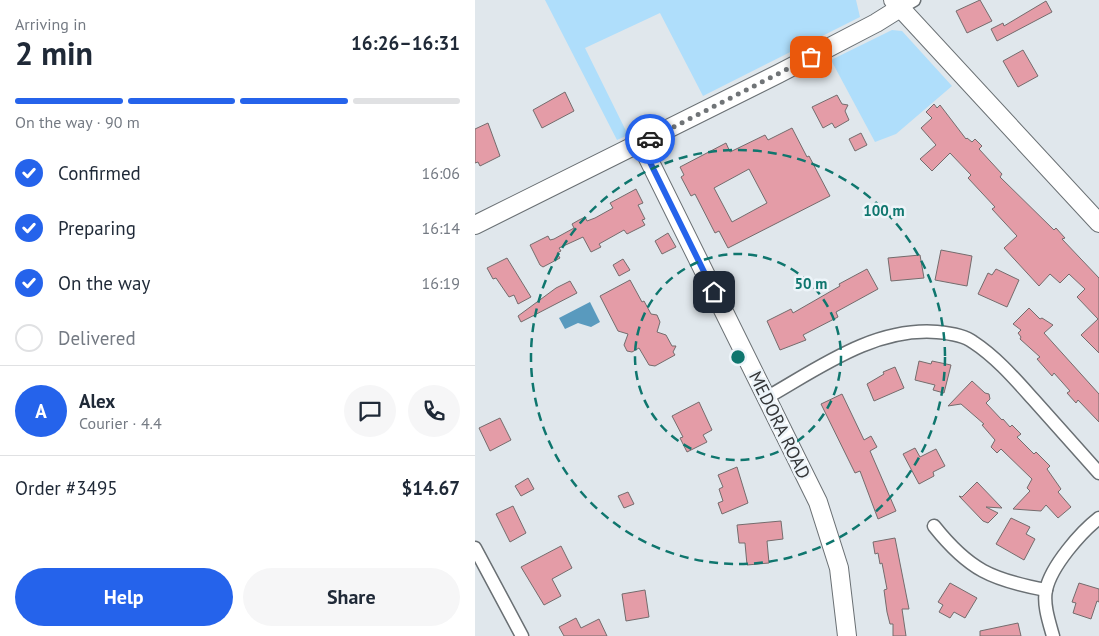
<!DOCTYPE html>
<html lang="en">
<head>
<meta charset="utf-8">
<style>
  :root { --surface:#fff; --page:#f6f6f7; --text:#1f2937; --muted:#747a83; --line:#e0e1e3; --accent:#2563eb }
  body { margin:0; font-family:"PT Sans",sans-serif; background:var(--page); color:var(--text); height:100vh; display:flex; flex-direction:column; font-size:19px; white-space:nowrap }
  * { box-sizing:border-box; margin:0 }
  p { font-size:16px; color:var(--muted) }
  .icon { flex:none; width:28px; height:28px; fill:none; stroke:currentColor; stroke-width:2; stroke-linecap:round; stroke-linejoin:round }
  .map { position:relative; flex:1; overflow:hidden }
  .drawer { display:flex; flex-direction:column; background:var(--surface); width:475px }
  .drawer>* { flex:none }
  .pin { position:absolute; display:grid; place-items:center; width:42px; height:42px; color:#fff; margin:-21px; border-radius:10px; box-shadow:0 2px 8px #0006 }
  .courier { position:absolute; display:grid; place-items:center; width:50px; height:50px; margin:-25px; border:4px solid #2563eb; border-radius:50%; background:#fff; color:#222; box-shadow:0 1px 6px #0007 }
  .overview em { font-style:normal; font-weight:800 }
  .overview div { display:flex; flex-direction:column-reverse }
  .overview { display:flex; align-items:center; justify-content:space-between; height:85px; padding:0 15px }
  h1 { font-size:32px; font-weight:800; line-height:38px }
  .bar { display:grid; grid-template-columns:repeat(4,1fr); gap:8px 5px; align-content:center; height:60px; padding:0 15px }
  .bar i { height:6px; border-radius:4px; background:var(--line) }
  .bar .selected { background:var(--accent) }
  .bar p { grid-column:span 4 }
  .line { display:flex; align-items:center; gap:12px; padding:0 15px; border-top:1px solid var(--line) }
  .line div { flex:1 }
  .round { display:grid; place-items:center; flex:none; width:52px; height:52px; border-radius:26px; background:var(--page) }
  ol { padding:0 15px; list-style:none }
  li { display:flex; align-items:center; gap:15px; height:55px }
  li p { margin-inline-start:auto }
  li .icon { padding:5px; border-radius:50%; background:var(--accent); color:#fff; stroke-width:4 }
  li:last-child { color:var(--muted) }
  li i { width:28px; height:28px; border:2px solid var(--line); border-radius:50% }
  .button { display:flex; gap:10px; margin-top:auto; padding:10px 15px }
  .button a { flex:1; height:58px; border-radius:30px; background:var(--accent); color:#fff; font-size:20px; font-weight:800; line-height:58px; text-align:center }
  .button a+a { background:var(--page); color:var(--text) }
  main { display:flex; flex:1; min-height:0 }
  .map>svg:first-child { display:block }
  .green { fill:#afdefb }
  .water { fill:#599abe }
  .building { fill:#e49ca7; stroke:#746c6d; fill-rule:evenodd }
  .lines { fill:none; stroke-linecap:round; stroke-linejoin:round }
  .street-casing { stroke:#6a7074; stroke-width:15 }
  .secondary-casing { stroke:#6a7074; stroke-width:20 }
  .street { stroke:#fff; stroke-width:12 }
  .secondary { stroke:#fff; stroke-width:18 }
  .done { stroke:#707477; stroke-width:5; stroke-dasharray:0 9 }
  .route { stroke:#2563eb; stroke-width:6 }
  .ring { fill:none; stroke:#0f766e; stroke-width:2.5; stroke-dasharray:9 6 }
  .labels { text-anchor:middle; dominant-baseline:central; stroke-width:5; stroke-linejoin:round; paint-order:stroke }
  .street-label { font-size:18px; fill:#343638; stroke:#edf4f9 }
  .centre { fill:#0f766e; stroke:#edf4f9; stroke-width:2.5 }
  .ring-label { font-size:15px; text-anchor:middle; font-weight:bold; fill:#0f766e; stroke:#edf4f9; stroke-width:5; stroke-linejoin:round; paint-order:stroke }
</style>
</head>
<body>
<main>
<section class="drawer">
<div class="overview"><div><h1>2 min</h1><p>Arriving in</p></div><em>16:26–16:31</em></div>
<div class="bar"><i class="selected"></i><i class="selected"></i><i class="selected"></i><i></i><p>On the way · 90 m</p></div>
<ol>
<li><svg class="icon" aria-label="check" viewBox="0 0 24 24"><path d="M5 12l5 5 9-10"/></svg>Confirmed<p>16:06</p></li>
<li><svg class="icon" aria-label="check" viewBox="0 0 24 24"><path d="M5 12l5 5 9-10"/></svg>Preparing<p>16:14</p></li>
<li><svg class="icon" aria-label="check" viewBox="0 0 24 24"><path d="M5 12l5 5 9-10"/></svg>On the way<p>16:19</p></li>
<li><i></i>Delivered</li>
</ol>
<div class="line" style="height:90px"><b class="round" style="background:var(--accent);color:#fff">A</b><div><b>Alex</b><p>Courier · 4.4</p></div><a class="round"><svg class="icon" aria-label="chat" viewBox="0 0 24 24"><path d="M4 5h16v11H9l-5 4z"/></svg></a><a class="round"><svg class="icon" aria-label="phone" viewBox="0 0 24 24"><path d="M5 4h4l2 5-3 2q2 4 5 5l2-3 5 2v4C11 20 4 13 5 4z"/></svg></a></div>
<div class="line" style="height:65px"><div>Order #3495</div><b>$14.67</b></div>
<div class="button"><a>Help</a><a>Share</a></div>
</section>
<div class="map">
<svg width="624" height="636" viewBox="0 0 624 636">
  <rect width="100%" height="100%" fill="#e0e7ec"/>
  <g class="green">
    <path d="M 70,0 L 381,0 L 385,17 L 228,96 L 185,13 L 110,48 L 153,135 L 142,140 Z"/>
    <path d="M 417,30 L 427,31 L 477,86 L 421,134 L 400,142 L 356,60 Z"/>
  </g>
  <path class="water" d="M 115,302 L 125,322 L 116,327 L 103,323 L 90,329 L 84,318 Z"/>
  <g class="building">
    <path d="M 505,0 L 517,21 L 492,33 L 481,11 Z"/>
    <path d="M 571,1 L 577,12 L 522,41 L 516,29 L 528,23 L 529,26 Z"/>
    <path d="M 548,50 L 563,76 L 543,87 L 528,61 Z"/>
    <path d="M 90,92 L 99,111 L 67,128 L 58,110 Z"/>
    <path d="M 362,95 L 367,104 L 373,105 L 370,111 L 374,120 L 360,128 L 357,123 L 348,128 L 337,107 Z"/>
    <path d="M 459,104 L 462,108 L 465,105 L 491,139 L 492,138 L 497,142 L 500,139 L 507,146 L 504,149 L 527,174 L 525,177 L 579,230 L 581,228 L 590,238 L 587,239 L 624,278 L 624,353 L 606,335 L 623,319 L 602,297 L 610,289 L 594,274 L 585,283 L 575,274 L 564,286 L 529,248 L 542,236 L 517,209 L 520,207 L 493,178 L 496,175 L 475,153 L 457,171 L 445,159 L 461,145 L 446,128 L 457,118 L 451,112 Z"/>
    <path d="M 13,123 L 25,156 L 5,166 L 3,162 L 0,163 L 0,129 Z"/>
    <path d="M 317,128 L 332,157 L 334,156 L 355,196 L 253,248 L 244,231 L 240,233 L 220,194 L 216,196 L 206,177 L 209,175 L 205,167 L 251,143 L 255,152 L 290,135 L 293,140 ZM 274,169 L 292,203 L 257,222 L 239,188 Z"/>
    <path d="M 386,133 L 392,145 L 380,151 L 374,139 Z"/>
    <path d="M 161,189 L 168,203 L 163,205 L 170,219 L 167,220 L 170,225 L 152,234 L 149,230 L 124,244 L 126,247 L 116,252 L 108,237 L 84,248 L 86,251 L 82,253 L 85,258 L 68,267 L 65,265 L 55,245 L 73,236 L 75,240 L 79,239 L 99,228 L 97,224 L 104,220 L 110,217 L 112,221 L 120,218 L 138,208 L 135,203 Z"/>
    <path d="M 193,233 L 201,247 L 187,254 L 180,241 Z"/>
    <path d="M 466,250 L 497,256 L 492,286 L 460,280 Z"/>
    <path d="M 445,255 L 449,278 L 416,281 L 413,258 Z"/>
    <path d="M 32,258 L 56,297 L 43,304 L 39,295 L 34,297 L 21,278 L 18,279 L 12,268 Z"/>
    <path d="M 148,259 L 155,270 L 144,276 L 138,265 Z"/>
    <path d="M 392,269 L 403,289 L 361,312 L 363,317 L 328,335 L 331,340 L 305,350 L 292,321 L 316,309 L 318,313 L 365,286 L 364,284 Z"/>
    <path d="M 521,269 L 544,280 L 532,307 L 503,294 L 513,273 L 517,275 Z"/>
    <path d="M 155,280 L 167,302 L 169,301 L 176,314 L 182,315 L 185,322 L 182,332 L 191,335 L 197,346 L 201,346 L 198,352 L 200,355 L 180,366 L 174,365 L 164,348 L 157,352 L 152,351 L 149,345 L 153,334 L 143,331 L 125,296 Z"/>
    <path d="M 95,281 L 102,293 L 46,322 L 43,316 L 81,288 Z"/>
    <path d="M 554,308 L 565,319 L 567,318 L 578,325 L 569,333 L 624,394 L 624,422 L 603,400 L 601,403 L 592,393 L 595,391 L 579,373 L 577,376 L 562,359 L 565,357 L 545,339 L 546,337 L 543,333 L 546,330 L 538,324 Z"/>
    <path d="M 444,361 L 456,364 L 457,361 L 476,365 L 469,393 L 458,390 L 460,385 L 440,380 Z"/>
    <path d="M 420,367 L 429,388 L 399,401 L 392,384 L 409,374 L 408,372 Z"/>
    <path d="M 497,381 L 510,393 L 514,394 L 515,399 L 511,403 L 527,420 L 528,419 L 535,427 L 537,425 L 546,434 L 542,437 L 559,454 L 561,452 L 575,466 L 572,469 L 586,489 L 583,492 L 596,507 L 583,518 L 571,505 L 566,511 L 538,509 L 555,491 L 552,488 L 557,479 L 526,449 L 522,453 L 516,447 L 520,440 L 507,425 L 509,424 L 486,404 L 473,406 Z"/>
    <path d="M 367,394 L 389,440 L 396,436 L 402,447 L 395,451 L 421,511 L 403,519 L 385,471 L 380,473 L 346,404 Z"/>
    <path d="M 224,402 L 237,430 L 228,435 L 232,442 L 212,452 L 205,438 L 208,437 L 197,416 Z"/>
    <path d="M 25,418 L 36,440 L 15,451 L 4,428 Z"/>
    <path d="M 440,448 L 445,457 L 461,449 L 470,466 L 458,472 L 459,476 L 444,484 L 428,454 Z"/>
    <path d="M 262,467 L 273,503 L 247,514 L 243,503 L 248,501 L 244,489 L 248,487 L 243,475 Z"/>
    <path d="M 53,478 L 59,489 L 46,496 L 40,486 Z"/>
    <path d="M 502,482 L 527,508 L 511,507 L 523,513 L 513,523 L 508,521 L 484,496 L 487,497 Z"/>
    <path d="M 153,492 L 159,504 L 149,508 L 143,496 Z"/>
    <path d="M 38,506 L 51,533 L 35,542 L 21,514 Z"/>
    <path d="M 536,518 L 555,527 L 551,534 L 560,539 L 549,560 L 521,544 Z"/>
    <path d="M 306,521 L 308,539 L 292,541 L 294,563 L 272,565 L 270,543 L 264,543 L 262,525 Z"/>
    <path d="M 420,538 L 434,609 L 427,609 L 431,636 L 418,636 L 418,624 L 415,624 L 412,612 L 409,590 L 412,589 L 407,563 L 405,564 L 403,553 L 400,554 L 398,542 Z"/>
    <path d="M 86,546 L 97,568 L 77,579 L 86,596 L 69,605 L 46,567 Z"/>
    <path d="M 475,583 L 502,598 L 490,618 L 479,612 L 475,618 L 464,612 L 468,605 L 463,602 Z"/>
    <path d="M 604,583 L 624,589 L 624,602 L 622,601 L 616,619 L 598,613 L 601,603 L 597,602 Z"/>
    <path d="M 170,590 L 174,617 L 151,621 L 147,594 Z"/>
    <path d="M 101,618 L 106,628 L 124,619 L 132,636 L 89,636 L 84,627 Z"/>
    <path d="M 543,623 L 546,636 L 505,636 L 505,631 Z"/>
  </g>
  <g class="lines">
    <defs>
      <g id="street">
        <path d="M 425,8 L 439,0"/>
        <path d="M 291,398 C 344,368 399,327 462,332 C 473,333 489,335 498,342 C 521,357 540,379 558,399 C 580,424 602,448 624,473"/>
        <path d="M 459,526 C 494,570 517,580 571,590"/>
        <path d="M 0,548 L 47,636"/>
        <path d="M 578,636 C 574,622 568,604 571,590 C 576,566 606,532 624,518"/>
      </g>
      <g id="secondary">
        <path d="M 418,0 L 624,223"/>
        <path d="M 166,144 L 343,502 L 364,568 L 372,636"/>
        <path d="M 0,225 L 303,74 L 401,23 L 425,8"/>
      </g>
    </defs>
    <use href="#street" class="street-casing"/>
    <use href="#secondary" class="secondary-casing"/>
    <use href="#street" class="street"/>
    <use href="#secondary" class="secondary"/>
  </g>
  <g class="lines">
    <path class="done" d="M 175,139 L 336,57"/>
    <path class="route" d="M 175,139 L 166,144 L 239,292"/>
  </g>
  <g class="ring">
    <circle cx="263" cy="357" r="103"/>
    <circle cx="263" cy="357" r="207"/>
  </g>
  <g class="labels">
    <g class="street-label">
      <text transform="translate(305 425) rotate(64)">MEDORA ROAD</text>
    </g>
  </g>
  <circle cx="263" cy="357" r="8" class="centre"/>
  <g class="ring-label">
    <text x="409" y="216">100 m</text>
    <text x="336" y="289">50 m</text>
  </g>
</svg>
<div class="pin" style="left:336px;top:57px;background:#ea580c"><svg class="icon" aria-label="bag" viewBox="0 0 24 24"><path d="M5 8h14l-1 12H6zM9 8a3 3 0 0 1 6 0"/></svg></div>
<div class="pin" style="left:239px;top:292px;background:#1f2937"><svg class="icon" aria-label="home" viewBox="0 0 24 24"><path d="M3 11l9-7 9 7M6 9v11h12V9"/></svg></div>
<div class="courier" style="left:175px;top:139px"><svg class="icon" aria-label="car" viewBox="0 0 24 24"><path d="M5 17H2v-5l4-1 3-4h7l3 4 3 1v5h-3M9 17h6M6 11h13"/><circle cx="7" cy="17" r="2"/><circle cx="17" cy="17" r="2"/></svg></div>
</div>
</main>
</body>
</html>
